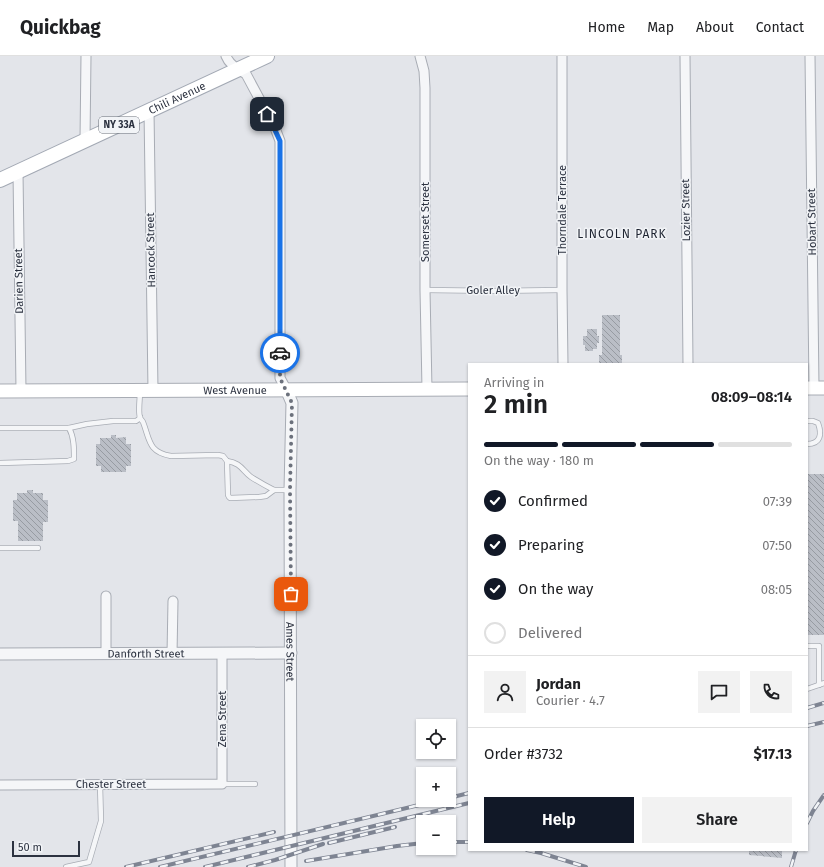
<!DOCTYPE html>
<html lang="en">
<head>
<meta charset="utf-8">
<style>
  :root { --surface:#fff; --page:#f2f2f2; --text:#202124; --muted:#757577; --line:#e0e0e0; --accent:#111827 }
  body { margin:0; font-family:"Fira Sans",sans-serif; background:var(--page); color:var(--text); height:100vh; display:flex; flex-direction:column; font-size:15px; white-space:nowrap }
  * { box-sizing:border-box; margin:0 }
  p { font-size:13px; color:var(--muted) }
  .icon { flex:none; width:22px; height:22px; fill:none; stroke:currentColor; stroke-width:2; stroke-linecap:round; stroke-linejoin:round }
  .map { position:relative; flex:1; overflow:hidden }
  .details { position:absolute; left:468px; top:307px; width:340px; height:488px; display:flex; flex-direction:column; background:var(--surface); border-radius:0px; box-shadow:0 1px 3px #0004 }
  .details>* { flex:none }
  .controls { position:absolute; left:416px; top:663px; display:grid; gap:8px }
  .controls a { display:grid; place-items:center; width:40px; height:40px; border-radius:0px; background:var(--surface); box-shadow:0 1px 3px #0004; font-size:20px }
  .scale { position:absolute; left:12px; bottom:10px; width:68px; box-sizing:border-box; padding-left:4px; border:2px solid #2c3240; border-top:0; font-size:11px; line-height:14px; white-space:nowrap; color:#2c3240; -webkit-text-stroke:3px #f2f4f7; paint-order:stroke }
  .pin { position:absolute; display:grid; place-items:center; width:34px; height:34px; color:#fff; margin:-17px; border-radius:8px; box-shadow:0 2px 6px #0006 }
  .courier { position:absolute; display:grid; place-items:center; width:40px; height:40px; margin:-20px; border:3px solid #1a73e8; border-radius:50%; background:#fff; color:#222; box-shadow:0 1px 5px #0007 }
  .head em { font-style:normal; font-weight:600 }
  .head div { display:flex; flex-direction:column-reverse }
  .head { display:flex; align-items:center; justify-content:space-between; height:68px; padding:0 16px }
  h1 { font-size:26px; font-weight:600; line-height:30px }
  .bar { display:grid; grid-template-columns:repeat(4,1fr); gap:6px 4px; align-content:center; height:48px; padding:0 16px }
  .bar i { height:5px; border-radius:3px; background:var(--line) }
  .bar .on { background:var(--accent) }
  .bar p { grid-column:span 4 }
  .line { display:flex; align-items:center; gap:10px; padding:0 16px; border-top:1px solid var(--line) }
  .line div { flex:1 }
  .round { display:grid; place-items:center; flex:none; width:42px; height:42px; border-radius:0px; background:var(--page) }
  ol { padding:0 16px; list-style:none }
  li { display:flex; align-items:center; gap:12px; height:44px }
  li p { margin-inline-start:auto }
  li .icon { padding:4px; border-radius:50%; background:var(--accent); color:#fff; stroke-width:4 }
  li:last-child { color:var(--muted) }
  li i { width:22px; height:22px; border:2px solid var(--line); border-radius:50% }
  .button { display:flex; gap:8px; margin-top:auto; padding:8px 16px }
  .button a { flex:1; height:46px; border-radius:0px; background:var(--accent); color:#fff; font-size:16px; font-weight:600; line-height:46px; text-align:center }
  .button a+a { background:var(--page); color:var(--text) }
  header { display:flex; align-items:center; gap:24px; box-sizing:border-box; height:56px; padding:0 20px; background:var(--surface); border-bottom:1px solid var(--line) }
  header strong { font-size:19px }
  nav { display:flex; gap:22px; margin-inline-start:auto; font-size:14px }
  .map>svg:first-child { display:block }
  .building { fill:url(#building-back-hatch) }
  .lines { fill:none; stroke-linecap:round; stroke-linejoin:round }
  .service-casing { stroke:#a8acb4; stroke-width:6 }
  .minor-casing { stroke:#a8acb4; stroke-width:11 }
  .tertiary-casing { stroke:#a8acb4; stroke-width:13 }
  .secondary-casing { stroke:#a8acb4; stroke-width:15 }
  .primary-casing { stroke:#a3a9b4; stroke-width:16 }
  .service { stroke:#f5f6f8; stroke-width:4.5 }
  .minor { stroke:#f5f6f8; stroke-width:9 }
  .tertiary { stroke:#f5f6f8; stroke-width:11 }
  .secondary { stroke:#fff; stroke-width:13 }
  .primary { stroke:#fff; stroke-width:14 }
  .rail-casing { stroke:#7e8492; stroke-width:4 }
  .rail { stroke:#f2f4f7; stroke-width:2.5; stroke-dasharray:8; stroke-linecap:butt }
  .done { stroke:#6c717c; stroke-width:4; stroke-dasharray:0 7.2 }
  .route { stroke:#1a73e8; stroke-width:5 }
  .labels { text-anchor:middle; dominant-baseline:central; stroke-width:3; stroke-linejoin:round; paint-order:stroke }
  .shield { fill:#f2f4f7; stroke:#676c77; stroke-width:1 }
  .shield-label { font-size:10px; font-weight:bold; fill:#2c3240 }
  .street-label { font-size:11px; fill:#2c3240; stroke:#f2f4f7 }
  .neighbourhood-label { font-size:12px; letter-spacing:1px; fill:#1e2431; stroke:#f2f4f7 }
</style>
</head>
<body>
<header>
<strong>Quickbag</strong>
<nav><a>Home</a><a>Map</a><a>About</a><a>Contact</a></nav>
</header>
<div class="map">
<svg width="824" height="811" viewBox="0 0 824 811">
  <defs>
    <pattern id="building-back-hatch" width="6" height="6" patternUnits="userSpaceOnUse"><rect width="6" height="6" fill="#babec6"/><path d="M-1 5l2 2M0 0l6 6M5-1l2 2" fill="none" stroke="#979ba2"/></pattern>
  </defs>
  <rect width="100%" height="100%" fill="#e3e5ea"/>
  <g class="building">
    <path d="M 602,259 L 620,259 L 620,299 L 622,299 L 622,308 L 599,308 L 599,299 L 602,299 Z"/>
    <path d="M 587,273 L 597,273 L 597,280 L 599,280 L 599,287 L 597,287 L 597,293 L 593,293 L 593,295 L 585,295 L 585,289 L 583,289 L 583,280 L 587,280 Z"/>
    <path d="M 111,379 L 116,379 L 116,382 L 126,381 L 126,388 L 131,388 L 131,410 L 126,410 L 126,416 L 101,416 L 101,410 L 96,410 L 96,388 L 100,388 L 100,382 L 111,382 Z"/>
    <rect x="807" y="418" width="17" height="161"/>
    <path d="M 27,434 L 33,434 L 33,437 L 43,437 L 43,444 L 48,444 L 48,466 L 43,466 L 43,485 L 18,485 L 18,465 L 13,465 L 13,444 L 17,444 L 17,437 L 27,437 Z"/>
    <path d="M 749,794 L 782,794 L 782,802 L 749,799 Z"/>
  </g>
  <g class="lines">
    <defs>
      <g id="service">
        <path d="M 425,234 L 499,235 L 562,234"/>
        <path d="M 140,336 C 140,341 138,357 140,361 C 140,363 142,364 143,366 C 150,384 148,396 171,400 L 218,399 L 223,400 L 227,405 L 228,439 L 229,441 L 230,442 L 259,441 L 266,440 L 274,434 L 290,434"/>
        <path d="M 807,365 L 813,365 L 818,367 C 822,378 821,388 807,388"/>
        <path d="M 0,372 L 69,372 C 74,381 74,392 74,403 L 68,405 L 0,407"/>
        <path d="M 69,372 L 87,368 L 113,365 L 136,365 L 139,363 L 140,361"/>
        <path d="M 227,405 C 241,407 242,414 251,421 C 259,426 266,430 274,434"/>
        <path d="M 0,492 L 38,492"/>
        <path d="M 807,590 L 819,590 L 819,629"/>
        <path d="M 807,633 L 824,627"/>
        <path d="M 222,728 L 255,728"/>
        <path d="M 66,811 L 89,806 L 101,765 L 100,728"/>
      </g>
      <g id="minor">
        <path d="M 226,0 C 229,8 238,14 246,18 L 275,72 L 280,85 L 280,322 L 286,333"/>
        <path d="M 420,0 L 424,15 L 425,32 L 425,234 L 427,333"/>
        <path d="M 562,0 L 562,234 L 563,308"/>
        <path d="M 685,0 L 688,308"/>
        <path d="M 810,0 L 814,332"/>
        <path d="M 149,54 L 153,334"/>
        <path d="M 85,84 L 86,0"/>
        <path d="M 18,116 L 21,334"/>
        <path d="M 106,540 L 106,598"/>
        <path d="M 172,598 L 173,545"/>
        <path d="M 0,729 L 222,728 L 222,598"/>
      </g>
      <g id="tertiary">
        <path id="s1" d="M 286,333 L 292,347 L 290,434 L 291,811"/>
        <path id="s2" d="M 0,598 L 291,597"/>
      </g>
      <g id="secondary">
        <path d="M 807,332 L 824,332"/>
        <path id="s3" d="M 0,335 L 469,333"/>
      </g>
      <g id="primary">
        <path id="s4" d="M 0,124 L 267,0"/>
      </g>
    </defs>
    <use href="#service" class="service-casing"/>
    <use href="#minor" class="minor-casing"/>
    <use href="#tertiary" class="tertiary-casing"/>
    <use href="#secondary" class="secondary-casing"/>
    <use href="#primary" class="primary-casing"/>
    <use href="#service" class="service"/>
    <use href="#minor" class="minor"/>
    <use href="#tertiary" class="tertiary"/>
    <use href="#secondary" class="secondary"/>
    <use href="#primary" class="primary"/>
    <defs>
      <g id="rail">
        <path d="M 807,652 L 824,647"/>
        <path d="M 807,670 L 824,666"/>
        <path d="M 449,742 L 469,737"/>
        <path d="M 807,767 L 813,755 L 824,739"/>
        <path d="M 449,786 L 469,786"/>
        <path d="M 329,787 L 395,771"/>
        <path d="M 527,794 L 541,797 L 586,811"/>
        <path d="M 306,805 L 397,790 L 423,787"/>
        <path d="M 126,811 L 274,776"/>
        <path d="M 160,811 L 440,744"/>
        <path d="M 205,811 L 469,747"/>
        <path d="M 248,811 L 275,804 L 323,788"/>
        <path d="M 791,811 L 796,794"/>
      </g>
    </defs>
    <use href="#rail" class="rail-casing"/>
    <use href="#rail" class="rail"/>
  </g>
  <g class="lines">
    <path class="done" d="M 280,297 L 280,322 L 292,347 L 290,434 L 291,538"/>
    <path class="route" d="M 267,58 L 274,72 L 280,85 L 280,297"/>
  </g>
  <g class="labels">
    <rect class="shield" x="99" y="61" width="40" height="16" rx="3"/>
    <g class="shield-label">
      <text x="119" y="69">NY 33A</text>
    </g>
    <g class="street-label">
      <text stroke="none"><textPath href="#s4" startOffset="195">Chili Avenue</textPath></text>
      <text transform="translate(562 154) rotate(-90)">Thorndale Terrace</text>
      <text transform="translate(686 154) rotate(-91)">Lozier Street</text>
      <text transform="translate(425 166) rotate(-90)">Somerset Street</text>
      <text transform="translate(812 166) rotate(-91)">Hobart Street</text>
      <text transform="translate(151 194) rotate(-91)">Hancock Street</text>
      <text transform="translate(19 225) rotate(-91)">Darien Street</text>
      <text x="493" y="234">Goler Alley</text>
      <text stroke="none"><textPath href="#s3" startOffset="235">West Avenue</textPath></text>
      <text stroke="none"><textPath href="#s1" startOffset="264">Ames Street</textPath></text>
      <text stroke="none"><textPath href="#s2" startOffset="146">Danforth Street</textPath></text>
      <text transform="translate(222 663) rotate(-90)">Zena Street</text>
      <text x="111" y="728">Chester Street</text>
    </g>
    <g class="neighbourhood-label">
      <text x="622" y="178">LINCOLN PARK</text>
    </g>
  </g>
</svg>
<div class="controls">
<a><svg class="icon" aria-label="locate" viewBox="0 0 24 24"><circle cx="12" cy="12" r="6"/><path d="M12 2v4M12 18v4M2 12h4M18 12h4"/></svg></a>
<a>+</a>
<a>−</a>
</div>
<div class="scale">50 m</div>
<div class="pin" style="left:291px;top:538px;background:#ea580c"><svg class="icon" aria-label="bag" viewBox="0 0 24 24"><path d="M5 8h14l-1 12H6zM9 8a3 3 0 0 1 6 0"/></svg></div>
<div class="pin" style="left:267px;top:58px;background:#1f2937"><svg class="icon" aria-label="home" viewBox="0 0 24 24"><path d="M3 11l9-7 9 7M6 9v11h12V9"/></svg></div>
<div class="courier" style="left:280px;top:297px"><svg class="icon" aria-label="car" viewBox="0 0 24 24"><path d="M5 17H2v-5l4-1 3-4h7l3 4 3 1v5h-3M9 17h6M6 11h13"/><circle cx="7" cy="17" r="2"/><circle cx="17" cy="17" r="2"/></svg></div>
<section class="details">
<div class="head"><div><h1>2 min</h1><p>Arriving in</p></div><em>08:09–08:14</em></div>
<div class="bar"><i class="on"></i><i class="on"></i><i class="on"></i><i></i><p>On the way · 180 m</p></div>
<ol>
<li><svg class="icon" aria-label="check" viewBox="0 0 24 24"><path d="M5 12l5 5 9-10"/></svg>Confirmed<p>07:39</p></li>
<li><svg class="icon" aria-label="check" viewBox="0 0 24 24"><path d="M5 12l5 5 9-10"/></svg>Preparing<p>07:50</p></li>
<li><svg class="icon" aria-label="check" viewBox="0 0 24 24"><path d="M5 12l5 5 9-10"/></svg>On the way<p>08:05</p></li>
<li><i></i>Delivered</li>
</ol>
<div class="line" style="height:72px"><a class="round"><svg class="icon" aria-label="person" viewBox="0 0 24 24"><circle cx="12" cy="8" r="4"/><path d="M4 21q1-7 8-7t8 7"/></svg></a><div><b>Jordan</b><p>Courier · 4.7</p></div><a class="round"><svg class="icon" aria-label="chat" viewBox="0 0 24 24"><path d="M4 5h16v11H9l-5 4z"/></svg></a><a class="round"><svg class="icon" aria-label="phone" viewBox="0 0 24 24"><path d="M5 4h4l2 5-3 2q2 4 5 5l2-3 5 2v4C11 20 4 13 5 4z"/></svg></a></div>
<div class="line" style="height:52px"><div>Order #3732</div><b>$17.13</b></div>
<div class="button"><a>Help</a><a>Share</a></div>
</section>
</div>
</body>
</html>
